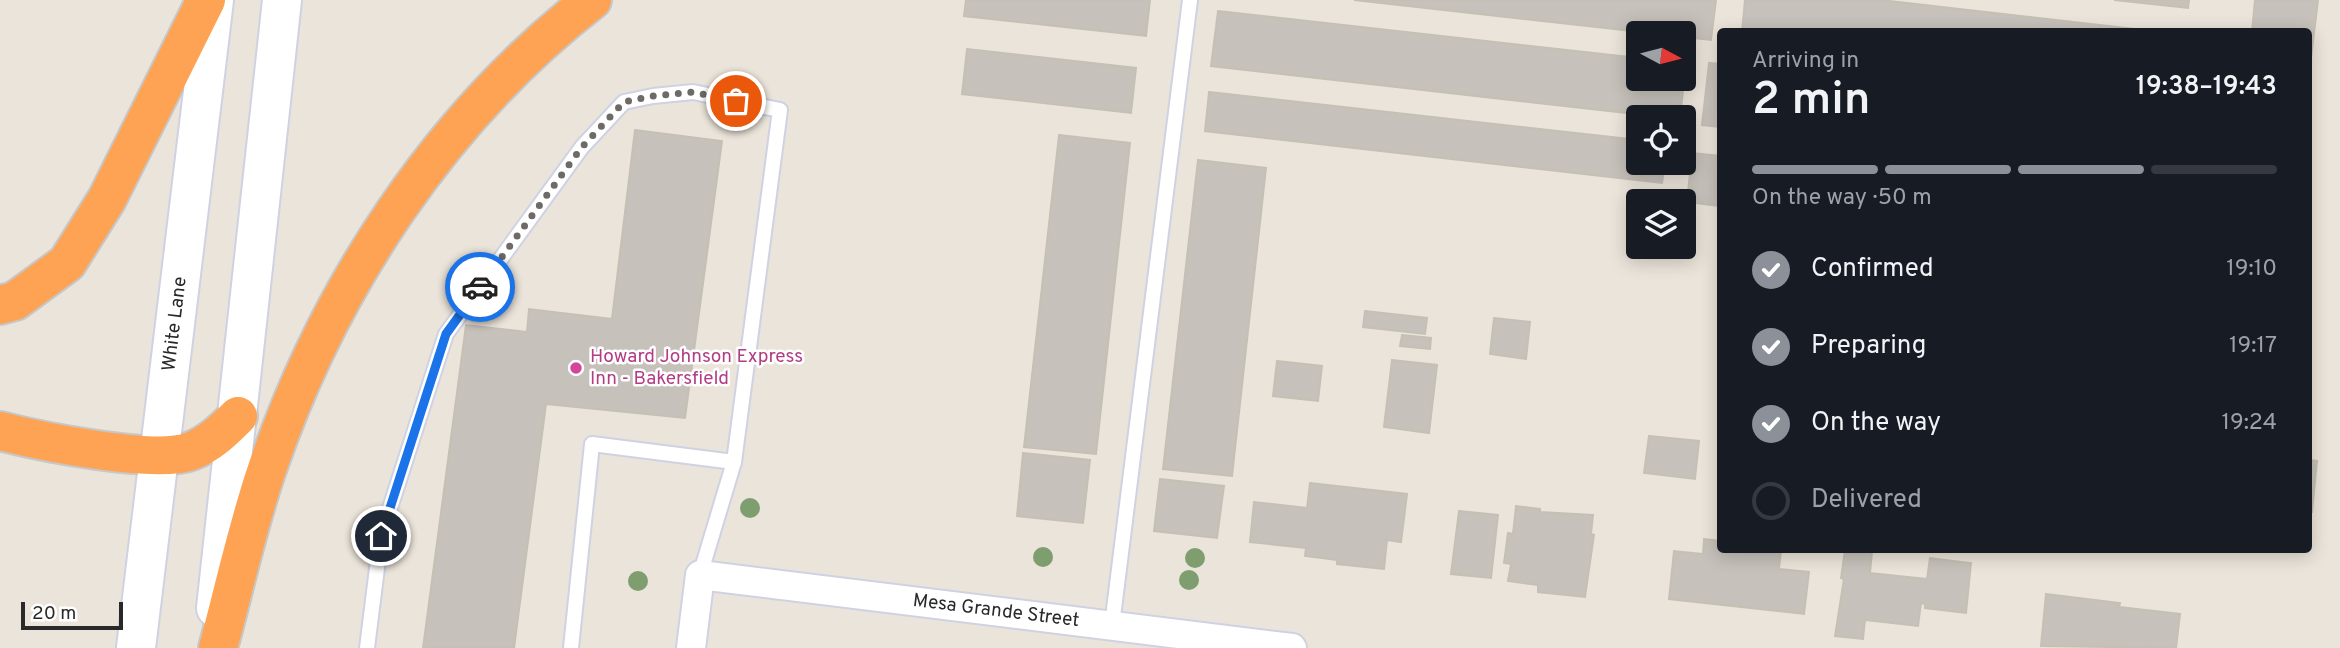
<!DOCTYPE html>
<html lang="en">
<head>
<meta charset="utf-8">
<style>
  :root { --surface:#171b24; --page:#242831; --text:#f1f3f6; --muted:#9ea1a6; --line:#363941; --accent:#8c9099 }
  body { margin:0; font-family:Overpass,sans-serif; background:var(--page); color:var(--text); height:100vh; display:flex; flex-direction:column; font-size:26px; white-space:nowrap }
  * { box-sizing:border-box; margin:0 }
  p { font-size:23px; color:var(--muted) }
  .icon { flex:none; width:38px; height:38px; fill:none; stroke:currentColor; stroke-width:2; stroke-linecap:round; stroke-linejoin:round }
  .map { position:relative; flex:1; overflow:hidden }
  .panel { position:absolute; left:1717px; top:28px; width:595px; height:525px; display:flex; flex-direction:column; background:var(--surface); border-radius:7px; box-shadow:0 4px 18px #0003 }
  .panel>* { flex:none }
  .needle { width:46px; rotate:97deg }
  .buttons { position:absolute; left:1626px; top:21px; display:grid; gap:14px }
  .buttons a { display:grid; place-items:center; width:70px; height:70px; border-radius:7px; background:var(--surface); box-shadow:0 4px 18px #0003; font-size:35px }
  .scale { position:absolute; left:21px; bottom:18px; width:102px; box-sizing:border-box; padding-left:7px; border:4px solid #292929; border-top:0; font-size:19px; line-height:24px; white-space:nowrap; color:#292929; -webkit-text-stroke:5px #fff; paint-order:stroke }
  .pin { position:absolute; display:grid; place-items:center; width:60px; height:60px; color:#fff; margin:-30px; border:4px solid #fff; border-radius:50%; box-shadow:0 2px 7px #0007 }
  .courier { position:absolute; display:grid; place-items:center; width:70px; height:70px; margin:-35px; border:5px solid #1a73e8; border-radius:50%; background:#fff; color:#222; box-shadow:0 2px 9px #0007 }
  .headline em { font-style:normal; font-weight:600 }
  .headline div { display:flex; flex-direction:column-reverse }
  .headline { display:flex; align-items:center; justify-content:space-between; height:119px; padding:0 35px }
  h1 { font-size:46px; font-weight:600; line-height:52px }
  .bar { display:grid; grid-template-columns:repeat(4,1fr); gap:10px 7px; align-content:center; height:84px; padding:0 35px }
  .bar i { height:9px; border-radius:5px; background:var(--line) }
  .bar .selected { background:var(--accent) }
  .bar p { grid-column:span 4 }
  ol { padding:0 35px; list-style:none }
  li { display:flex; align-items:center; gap:21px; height:77px }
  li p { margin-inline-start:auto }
  li .icon { padding:7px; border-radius:50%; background:var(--accent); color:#fff; stroke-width:4 }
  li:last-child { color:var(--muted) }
  li i { width:38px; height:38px; border:4px solid var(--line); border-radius:50% }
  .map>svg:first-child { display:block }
  .building { fill:#c6c1ba; stroke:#c6c0b4; stroke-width:2 }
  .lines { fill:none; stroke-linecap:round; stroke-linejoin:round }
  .service-casing { stroke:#cfd2e2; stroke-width:18 }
  .minor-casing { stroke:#cfd2e2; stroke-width:32 }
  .secondary-casing { stroke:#cfd2e2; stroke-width:42 }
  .motorway-casing { stroke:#c7c7c7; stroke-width:42 }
  .service { stroke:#fff; stroke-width:14 }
  .minor { stroke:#fff; stroke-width:28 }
  .secondary { stroke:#fff; stroke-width:38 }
  .motorway { stroke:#fda353; stroke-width:38 }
  .tree { fill:#7f9e70 }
  .done { stroke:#6d6a67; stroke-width:7; stroke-dasharray:0 12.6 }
  .route { stroke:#1a73e8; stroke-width:9 }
  .hotel-dot { fill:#d1479c; stroke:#fff; stroke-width:2.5 }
  .labels { text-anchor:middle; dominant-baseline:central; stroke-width:5; stroke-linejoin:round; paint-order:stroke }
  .street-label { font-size:19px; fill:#292929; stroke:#fff }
  .hotel-label { font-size:19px; fill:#b23c85; stroke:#fff; text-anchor:start }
</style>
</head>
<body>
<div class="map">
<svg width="2340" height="648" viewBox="0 0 2340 648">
  <rect width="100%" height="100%" fill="#ebe4da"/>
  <g class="building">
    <path d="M 966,0 L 1150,0 L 1146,36 L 964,16 Z"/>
    <path d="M 1354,0 L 1716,0 L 1711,40 L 1684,37 L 1684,33 L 1650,33 Z"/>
    <path d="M 1745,0 L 1881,0 L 2161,32 L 1742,32 Z"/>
    <path d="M 2114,0 L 2189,0 L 2188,8 Z"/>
    <path d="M 2255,0 L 2318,0 L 2308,83 L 2308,32 L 2252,32 Z"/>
    <path d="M 1218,11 L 1638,58 L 1638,79 L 1684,79 L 1684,63 L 1686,64 L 1680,117 L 1662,117 L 1211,66 Z"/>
    <path d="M 967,49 L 1136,68 L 1131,113 L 962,94 Z"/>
    <path d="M 1709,63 L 1720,64 L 1720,127 L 1702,125 Z"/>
    <path d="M 1209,92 L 1638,140 L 1638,163 L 1665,163 L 1662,183 L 1205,131 Z"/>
    <path d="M 635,130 L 722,141 L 685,418 L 546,404 L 514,648 L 423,648 L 466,325 L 527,332 L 529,309 L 612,319 Z"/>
    <path d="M 1059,135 L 1130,143 L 1096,454 L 1024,447 Z"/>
    <path d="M 1692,153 L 1720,156 L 1720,206 L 1687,202 Z"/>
    <path d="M 1198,160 L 1266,168 L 1232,476 L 1163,469 Z"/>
    <path d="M 1365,311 L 1427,318 L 1425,334 L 1363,327 Z"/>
    <path d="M 1494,318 L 1530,322 L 1526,359 L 1490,354 Z"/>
    <path d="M 1402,335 L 1431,338 L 1430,349 L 1400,346 Z"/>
    <path d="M 1392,360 L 1437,365 L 1429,433 L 1384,427 Z"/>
    <path d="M 1277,361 L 1322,366 L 1318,401 L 1273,396 Z"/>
    <path d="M 1649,436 L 1699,441 L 1695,479 L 1644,473 Z"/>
    <path d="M 1023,453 L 1090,460 L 1083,523 L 1017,516 Z"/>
    <path d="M 2308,460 L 2317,461 L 2312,512 L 2308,512 Z"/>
    <path d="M 1160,479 L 1224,486 L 1217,538 L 1154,531 Z"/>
    <path d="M 1310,483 L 1407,494 L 1401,542 L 1387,540 L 1384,569 L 1337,564 L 1337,560 L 1305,556 L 1306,548 L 1250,542 L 1254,502 L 1307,508 Z"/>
    <path d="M 1516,506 L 1540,509 L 1540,512 L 1593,515 L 1591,534 L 1594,535 L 1585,597 L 1538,592 L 1538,585 L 1508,581 L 1511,564 L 1504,563 L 1508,533 L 1513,534 Z"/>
    <path d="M 1459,511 L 1498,515 L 1491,578 L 1451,574 Z"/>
    <path d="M 1704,539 L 1720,541 L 1720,550 L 1781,550 L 1779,569 L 1809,572 L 1804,614 L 1669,599 L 1674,551 L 1703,554 Z"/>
    <path d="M 1845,550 L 1872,552 L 1870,573 L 1927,579 L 1930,558 L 1971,563 L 1966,613 L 1925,608 L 1925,604 L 1921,603 L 1918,626 L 1865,620 L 1863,639 L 1835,636 L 1844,579 L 1841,578 Z"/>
    <path d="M 2046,594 L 2120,603 L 2119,607 L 2180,614 L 2176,648 L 2041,646 Z"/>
  </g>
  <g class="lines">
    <defs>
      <g id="service">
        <path d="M 700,575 L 734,462"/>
        <path d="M 1112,625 L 1190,0"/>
        <path d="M 367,648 L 381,536 L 446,334 L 582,147 L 624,102 L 653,96 L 693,92 L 780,110 L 734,462 L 592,444 L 571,648"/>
      </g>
      <path id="minor" d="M 691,648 L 700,575 L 1292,648"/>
      <g id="secondary">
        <path d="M 216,608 L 282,0"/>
        <path d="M 136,648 L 214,0"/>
      </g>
      <g id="motorway">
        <path d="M 0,305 L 15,301 L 67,263 L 107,199 L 206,0"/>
        <path d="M 0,431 C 39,441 156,465 191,451 C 210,444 224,430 238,416"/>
        <path d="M 218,648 C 234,589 247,527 267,469 C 329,287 440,118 592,0"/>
      </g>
    </defs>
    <use href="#service" class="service-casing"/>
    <use href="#minor" class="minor-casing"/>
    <use href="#secondary" class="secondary-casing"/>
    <use href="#motorway" class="motorway-casing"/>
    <use href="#service" class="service"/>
    <use href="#minor" class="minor"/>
    <use href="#secondary" class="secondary"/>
    <use href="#motorway" class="motorway"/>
  </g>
  <g class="tree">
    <circle cx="750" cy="508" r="10"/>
    <circle cx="1043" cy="557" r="10"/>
    <circle cx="1195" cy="558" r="10"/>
    <circle cx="1189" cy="580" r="10"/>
    <circle cx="638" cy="581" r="10"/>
  </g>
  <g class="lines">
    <path class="done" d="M 480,287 L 582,147 L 624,102 L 653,96 L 693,92 L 736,101"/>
    <path class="route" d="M 381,536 L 446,334 L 480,287"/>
  </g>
  <circle class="hotel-dot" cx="576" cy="368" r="7"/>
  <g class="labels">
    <g class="street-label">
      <text transform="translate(175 324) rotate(-83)">White Lane</text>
      <text transform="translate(996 611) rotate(7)">Mesa Grande Street</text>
    </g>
    <g class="hotel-label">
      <text x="590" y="357">Howard Johnson Express<tspan x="590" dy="22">Inn - Bakersfield</tspan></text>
    </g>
  </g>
</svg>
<div class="buttons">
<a><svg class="needle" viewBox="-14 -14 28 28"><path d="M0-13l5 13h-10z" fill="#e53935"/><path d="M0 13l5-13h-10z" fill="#9ea1a6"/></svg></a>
<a><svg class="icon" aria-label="locate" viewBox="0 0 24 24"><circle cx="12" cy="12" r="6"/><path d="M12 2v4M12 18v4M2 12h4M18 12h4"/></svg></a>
<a><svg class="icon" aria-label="layers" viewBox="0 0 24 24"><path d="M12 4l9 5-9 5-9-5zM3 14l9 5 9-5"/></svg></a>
</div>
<div class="scale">20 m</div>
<div class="pin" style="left:736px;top:101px;background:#ea580c"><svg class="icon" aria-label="bag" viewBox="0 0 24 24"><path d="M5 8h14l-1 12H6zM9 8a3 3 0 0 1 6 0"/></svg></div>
<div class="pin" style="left:381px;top:536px;background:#1f2937"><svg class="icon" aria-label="home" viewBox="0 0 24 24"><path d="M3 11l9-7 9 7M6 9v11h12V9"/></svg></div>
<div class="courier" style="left:480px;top:287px"><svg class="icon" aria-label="car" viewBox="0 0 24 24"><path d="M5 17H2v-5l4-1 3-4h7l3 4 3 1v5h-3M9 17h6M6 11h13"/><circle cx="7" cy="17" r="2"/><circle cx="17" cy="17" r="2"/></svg></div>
<section class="panel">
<div class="headline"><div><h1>2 min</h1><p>Arriving in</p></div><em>19:38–19:43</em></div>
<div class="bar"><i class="selected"></i><i class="selected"></i><i class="selected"></i><i></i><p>On the way · 50 m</p></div>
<ol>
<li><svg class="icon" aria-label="check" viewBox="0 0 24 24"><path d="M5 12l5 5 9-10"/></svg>Confirmed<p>19:10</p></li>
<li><svg class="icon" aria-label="check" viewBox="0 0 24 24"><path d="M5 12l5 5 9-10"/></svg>Preparing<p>19:17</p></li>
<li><svg class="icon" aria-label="check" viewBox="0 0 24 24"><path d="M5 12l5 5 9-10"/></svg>On the way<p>19:24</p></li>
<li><i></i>Delivered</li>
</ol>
</section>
</div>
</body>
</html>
